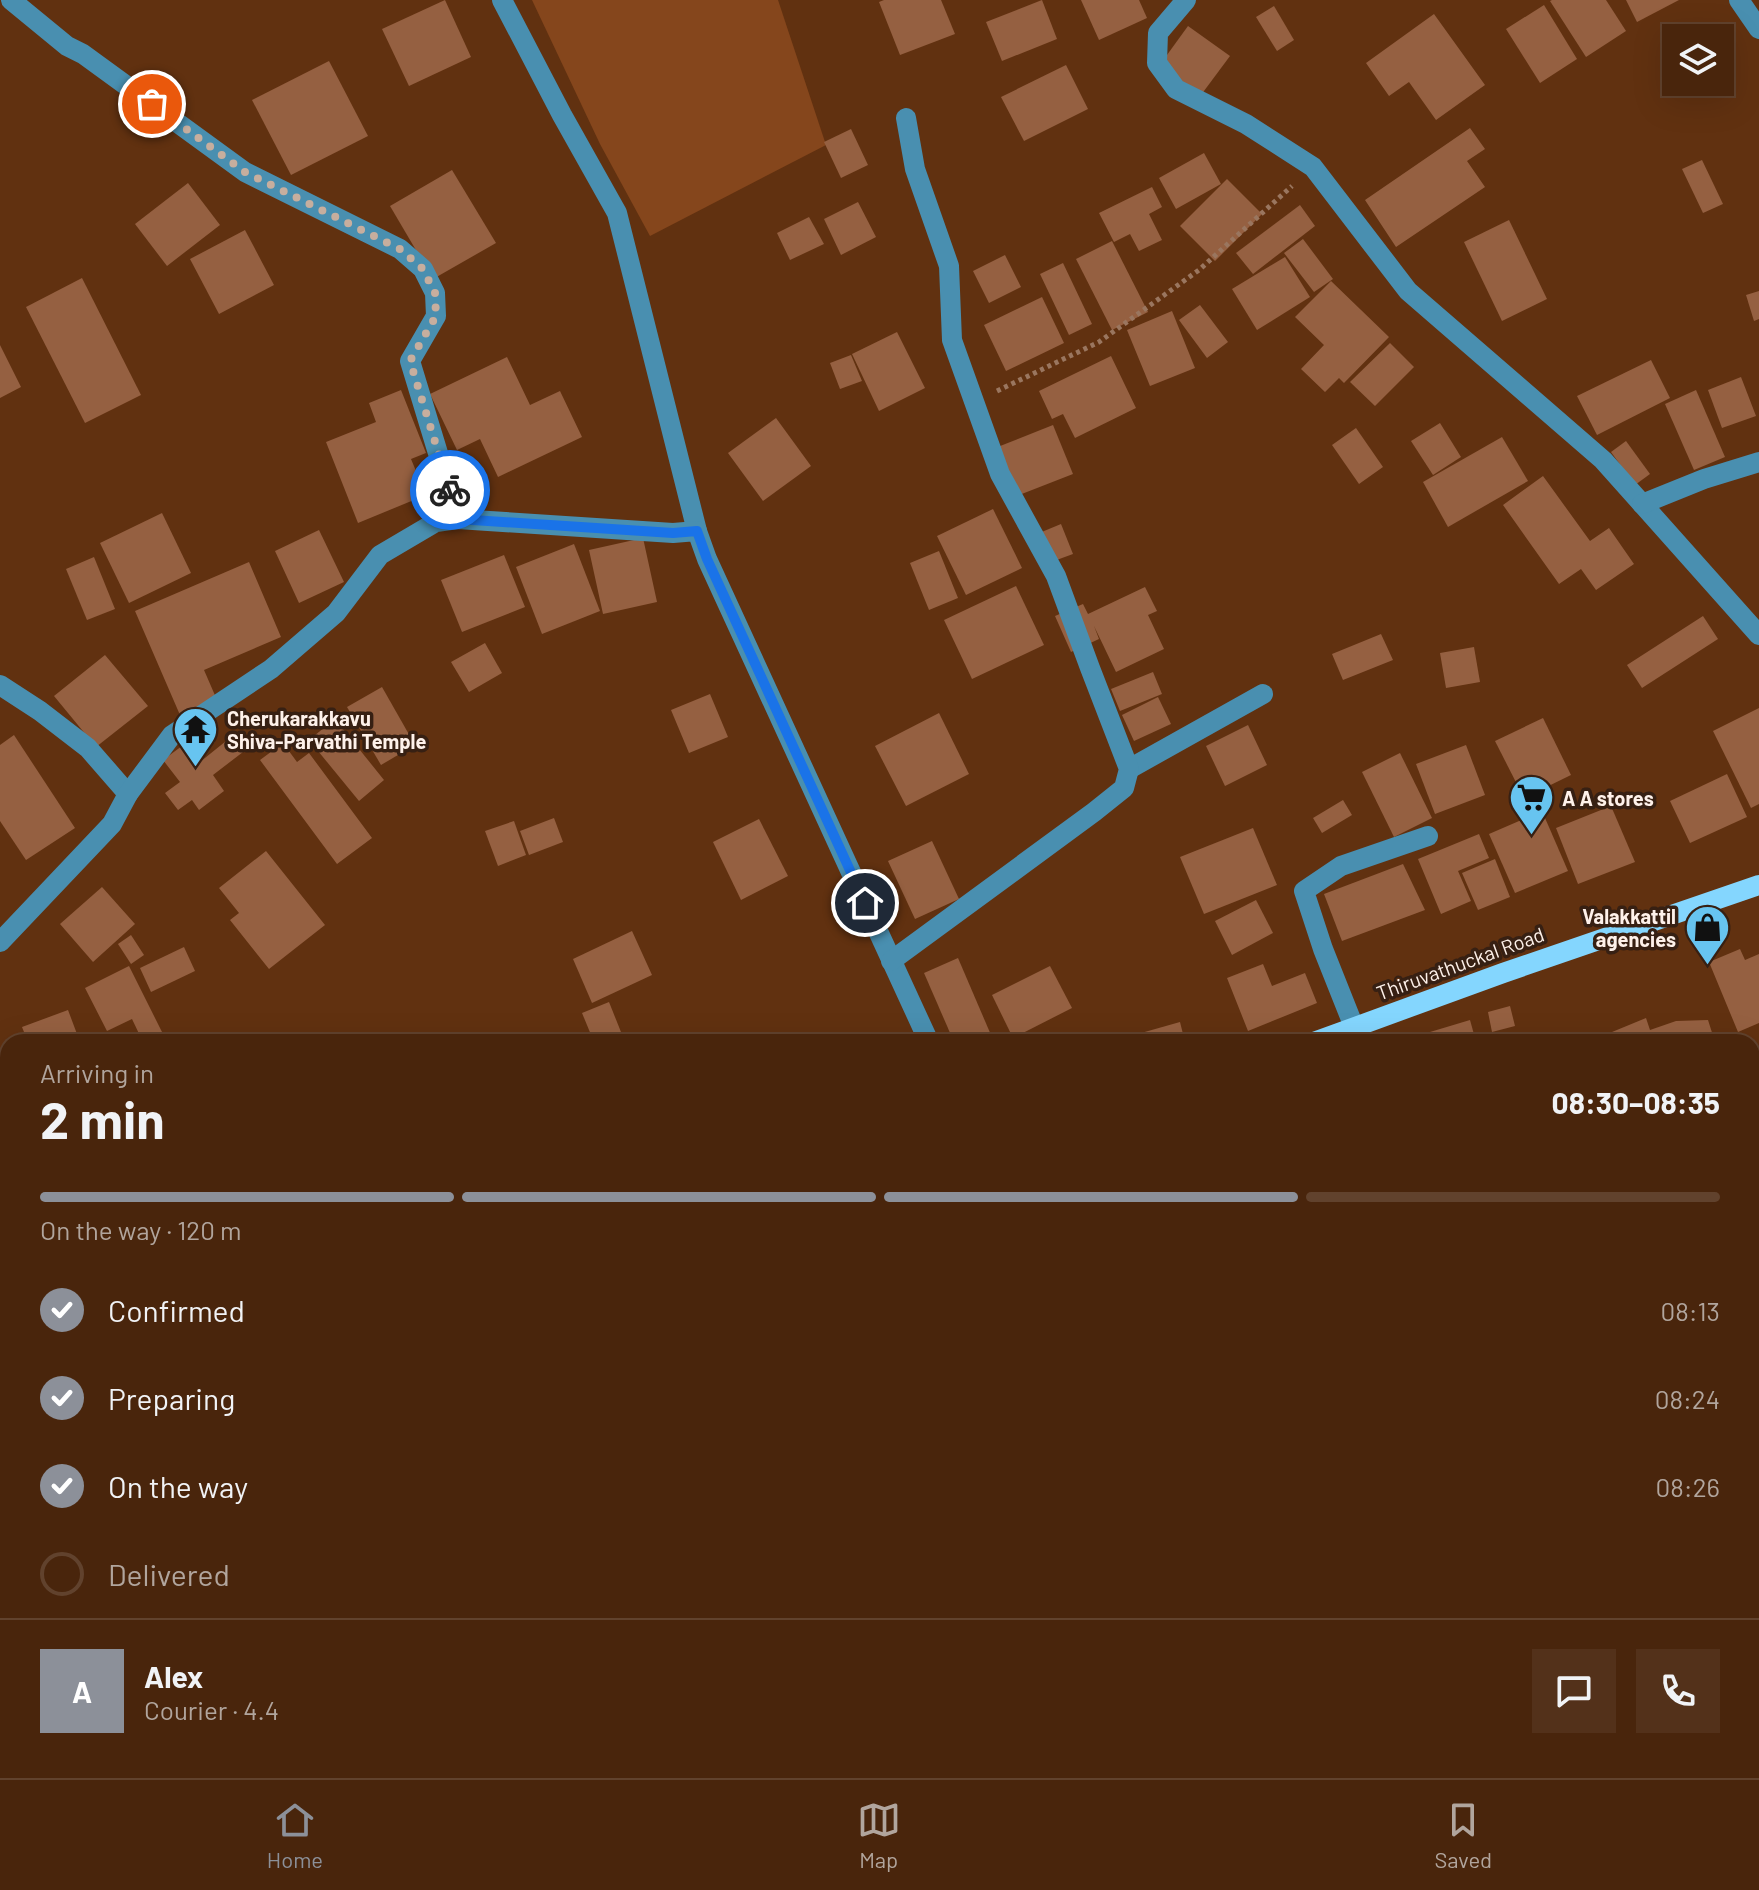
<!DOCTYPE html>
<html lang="en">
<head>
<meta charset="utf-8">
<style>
  :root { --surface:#49250c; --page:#53311a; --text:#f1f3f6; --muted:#b1a59d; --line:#61422d; --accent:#8c9099 }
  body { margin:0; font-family:Barlow,sans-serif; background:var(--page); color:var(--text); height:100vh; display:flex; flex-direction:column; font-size:30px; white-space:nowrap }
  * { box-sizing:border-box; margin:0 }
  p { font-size:26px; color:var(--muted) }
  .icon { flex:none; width:44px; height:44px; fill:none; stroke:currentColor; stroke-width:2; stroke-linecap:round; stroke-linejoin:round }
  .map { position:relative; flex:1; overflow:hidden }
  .sheet { position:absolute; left:0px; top:1034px; width:1760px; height:744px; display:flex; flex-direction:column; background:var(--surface); border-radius:24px 24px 0 0; box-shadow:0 8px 32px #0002,0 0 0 2px var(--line) }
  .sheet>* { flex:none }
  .controls { position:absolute; left:1662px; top:24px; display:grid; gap:16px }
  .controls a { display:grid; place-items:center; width:72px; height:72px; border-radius:0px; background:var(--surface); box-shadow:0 8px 32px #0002,0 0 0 2px var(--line); font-size:40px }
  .pin { position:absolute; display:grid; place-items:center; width:68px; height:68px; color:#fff; margin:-34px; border:4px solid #fff; border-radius:50%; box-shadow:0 2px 8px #0007 }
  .courier { position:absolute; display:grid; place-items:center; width:80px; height:80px; margin:-40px; border:6px solid #1a73e8; border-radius:50%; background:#fff; color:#222; box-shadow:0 2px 10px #0007 }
  .overview em { font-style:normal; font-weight:700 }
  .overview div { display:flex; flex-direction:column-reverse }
  .overview { display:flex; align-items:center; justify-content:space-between; height:136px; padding:0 40px }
  h1 { font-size:52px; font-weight:700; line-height:60px }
  .bar { display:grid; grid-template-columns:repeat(4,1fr); gap:12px 8px; align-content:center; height:96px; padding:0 40px }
  .bar i { height:10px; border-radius:6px; background:var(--line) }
  .bar .selected { background:var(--accent) }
  .bar p { grid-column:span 4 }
  .line { display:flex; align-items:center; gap:20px; padding:0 40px; border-top:2px solid var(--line) }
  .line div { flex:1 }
  .round { display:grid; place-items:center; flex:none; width:84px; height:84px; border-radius:0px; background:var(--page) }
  ol { padding:0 40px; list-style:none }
  li { display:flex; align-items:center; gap:24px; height:88px }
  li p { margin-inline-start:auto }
  li .icon { padding:8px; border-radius:50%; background:var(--accent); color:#fff; stroke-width:4 }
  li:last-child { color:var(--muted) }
  li i { width:44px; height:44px; border:4px solid var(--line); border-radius:50% }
  .tabs { display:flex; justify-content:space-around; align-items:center; height:112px; border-top:2px solid var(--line); background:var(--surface); font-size:22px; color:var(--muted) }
  .tabs a { display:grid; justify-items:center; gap:4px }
  .tabs .selected { color:var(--accent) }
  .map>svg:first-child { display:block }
  .green { fill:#85461c }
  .building { fill:#956041 }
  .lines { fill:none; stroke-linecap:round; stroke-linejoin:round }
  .path { stroke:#9a765f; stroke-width:5; stroke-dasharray:4 4; stroke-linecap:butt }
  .minor { stroke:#498fb0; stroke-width:20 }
  .major { stroke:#84d6fe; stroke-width:20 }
  .done { stroke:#c7ae9e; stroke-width:8; stroke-dasharray:0 14.4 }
  .route { stroke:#1a73e8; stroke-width:10 }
  .labels { text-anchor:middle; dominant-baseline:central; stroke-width:7; stroke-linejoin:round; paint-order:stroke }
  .poi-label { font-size:20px; font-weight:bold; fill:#fef1ea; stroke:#372013; text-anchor:start }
  .street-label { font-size:20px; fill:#fef1ea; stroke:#372013 }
</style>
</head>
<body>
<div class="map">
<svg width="1759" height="1778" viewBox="0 0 1759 1778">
  <rect width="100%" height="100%" fill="#613110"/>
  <path class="green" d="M 532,0 L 778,0 L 826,145 L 650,236 L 600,144 Z"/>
  <g class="building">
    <path d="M 445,0 L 471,57 L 409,86 L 382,29 Z"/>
    <path d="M 884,0 L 941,0 L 955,34 L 900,55 L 879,2 Z"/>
    <path d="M 1042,0 L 1057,39 L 1002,61 L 986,22 Z"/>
    <path d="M 1081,0 L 1139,0 L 1147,18 L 1099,40 Z"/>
    <path d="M 1552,0 L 1606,0 L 1626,31 L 1586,57 L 1550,1 Z"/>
    <path d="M 1626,0 L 1679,0 L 1637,22 Z"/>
    <path d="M 1544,5 L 1577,59 L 1540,83 L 1506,29 Z"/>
    <path d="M 1274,6 L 1294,40 L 1277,51 L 1256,17 Z"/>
    <path d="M 1434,14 L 1485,85 L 1436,120 L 1409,82 L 1389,96 L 1366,63 Z"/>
    <path d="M 1188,26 L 1230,56 L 1201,95 L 1159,66 Z"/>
    <path d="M 329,61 L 368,136 L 291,175 L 252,100 Z"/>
    <path d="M 1066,65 L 1088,109 L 1024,141 L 1001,97 Z"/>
    <path d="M 1470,128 L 1485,149 L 1467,161 L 1485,187 L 1396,247 L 1365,200 Z"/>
    <path d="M 851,129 L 868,165 L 841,178 L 824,142 Z"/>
    <path d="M 1204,153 L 1221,184 L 1176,209 L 1159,178 Z"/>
    <path d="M 1702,160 L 1723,204 L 1703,213 L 1682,169 Z"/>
    <path d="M 452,170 L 496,243 L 433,279 L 390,206 Z"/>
    <path d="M 1227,179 L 1262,214 L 1215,261 L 1180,226 Z"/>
    <path d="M 188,183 L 220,225 L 167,266 L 135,224 Z"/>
    <path d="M 1152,187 L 1162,207 L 1149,214 L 1162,240 L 1139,251 L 1130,234 L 1114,242 L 1099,213 Z"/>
    <path d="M 858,202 L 876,237 L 841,255 L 824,219 Z"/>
    <path d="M 1300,205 L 1315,226 L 1253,274 L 1236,253 Z"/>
    <path d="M 809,217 L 824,244 L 790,260 L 777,233 Z"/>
    <path d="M 1509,220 L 1547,299 L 1502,321 L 1464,242 Z"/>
    <path d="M 245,230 L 274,285 L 219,314 L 190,259 Z"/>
    <path d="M 1303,239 L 1333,279 L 1314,292 L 1284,253 Z"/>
    <path d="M 1112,241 L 1148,312 L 1112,330 L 1076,259 Z"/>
    <path d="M 1005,255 L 1021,287 L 989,303 L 973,271 Z"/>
    <path d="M 1285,257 L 1310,297 L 1257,330 L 1232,289 Z"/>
    <path d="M 1063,263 L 1092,324 L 1069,335 L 1040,274 Z"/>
    <path d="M 82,278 L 141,395 L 85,423 L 26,307 Z"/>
    <path d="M 1331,281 L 1389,337 L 1344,383 L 1339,378 L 1325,392 L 1301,369 L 1324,345 L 1295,317 Z"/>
    <path d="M 1759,291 L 1759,319 L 1754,321 L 1746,295 Z"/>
    <path d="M 1042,297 L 1064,343 L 1006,371 L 984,325 Z"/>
    <path d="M 1200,305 L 1228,342 L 1207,358 L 1179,320 Z"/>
    <path d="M 1172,311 L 1195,368 L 1150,386 L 1127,330 Z"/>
    <path d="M 897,332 L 925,388 L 879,411 L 852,354 Z"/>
    <path d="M 1390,343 L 1414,367 L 1375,406 L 1350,382 Z"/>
    <path d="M 0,345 L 21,387 L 0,398 Z"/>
    <path d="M 851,355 L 862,381 L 840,389 L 830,363 Z"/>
    <path d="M 1111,356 L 1136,408 L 1075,438 L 1063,414 L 1052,419 L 1039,391 Z"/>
    <path d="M 507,357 L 530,405 L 560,391 L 582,437 L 498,477 L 480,439 L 457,450 L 430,394 Z"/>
    <path d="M 1651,360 L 1670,398 L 1597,435 L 1577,396 Z"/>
    <path d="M 1741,377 L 1756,416 L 1722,428 L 1708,390 Z"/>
    <path d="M 401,390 L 426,453 L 411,459 L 426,495 L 358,523 L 326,442 L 376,422 L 369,403 Z"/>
    <path d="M 1696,390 L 1725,457 L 1694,470 L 1665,404 Z"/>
    <path d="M 776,418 L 811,466 L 763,501 L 728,453 Z"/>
    <path d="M 1440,423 L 1461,457 L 1433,475 L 1411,441 Z"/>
    <path d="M 1053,425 L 1073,474 L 1014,497 L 995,448 Z"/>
    <path d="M 1356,428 L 1383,467 L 1359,484 L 1332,445 Z"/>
    <path d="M 1502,437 L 1528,481 L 1448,527 L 1423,482 Z"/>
    <path d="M 1626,441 L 1650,474 L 1635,485 L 1611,452 Z"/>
    <path d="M 1543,476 L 1590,541 L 1609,528 L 1634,564 L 1596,590 L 1581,569 L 1559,584 L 1503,505 Z"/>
    <path d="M 993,509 L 1022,568 L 966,595 L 937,536 Z"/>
    <path d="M 162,513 L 191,573 L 129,603 L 100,543 Z"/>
    <path d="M 1061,524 L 1073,554 L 1043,565 L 1032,536 Z"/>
    <path d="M 319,530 L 344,582 L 299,603 L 275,551 Z"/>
    <path d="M 643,538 L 657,602 L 603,614 L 589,550 Z"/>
    <path d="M 574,544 L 600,611 L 542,634 L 516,567 Z"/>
    <path d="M 939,551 L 958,598 L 929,610 L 910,563 Z"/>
    <path d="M 504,555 L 525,607 L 462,632 L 441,580 Z"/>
    <path d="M 94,557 L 115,609 L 87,620 L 66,569 Z"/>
    <path d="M 249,562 L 281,637 L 204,670 L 217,700 L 180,715 L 135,611 Z"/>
    <path d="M 1016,586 L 1044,645 L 972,679 L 944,620 Z"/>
    <path d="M 1145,587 L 1157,611 L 1148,615 L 1164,649 L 1116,672 L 1094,626 L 1099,639 L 1071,652 L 1055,616 L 1083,604 L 1088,614 Z"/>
    <path d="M 1703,616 L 1718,639 L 1642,688 L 1627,665 Z"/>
    <path d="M 1381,634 L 1393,660 L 1343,680 L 1332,654 Z"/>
    <path d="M 485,643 L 502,673 L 469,692 L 451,662 Z"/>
    <path d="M 1474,647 L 1480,682 L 1446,688 L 1440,653 Z"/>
    <path d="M 105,655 L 148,706 L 96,747 L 54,696 Z"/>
    <path d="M 1153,672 L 1162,694 L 1120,711 L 1111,689 Z"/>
    <path d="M 382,687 L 415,745 L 381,765 L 347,707 Z"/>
    <path d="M 710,694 L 728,737 L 689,753 L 671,710 Z"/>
    <path d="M 1158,697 L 1171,724 L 1134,741 L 1122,715 Z"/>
    <path d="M 1759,708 L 1759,804 L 1751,808 L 1713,731 Z"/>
    <path d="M 939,713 L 969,774 L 906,806 L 875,746 Z"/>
    <path d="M 1543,718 L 1571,775 L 1524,798 L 1495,741 Z"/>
    <path d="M 335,719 L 384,780 L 359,801 L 309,740 Z"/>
    <path d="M 1248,725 L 1267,765 L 1225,786 L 1206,746 Z"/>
    <path d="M 205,729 L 215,742 L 196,756 L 200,762 L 231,737 L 243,752 L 213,775 L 224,791 L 199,810 L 192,800 L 178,810 L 165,793 L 180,782 L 163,760 Z"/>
    <path d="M 14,735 L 75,828 L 26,860 L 0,821 L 0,745 Z"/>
    <path d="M 283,743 L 297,762 L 309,753 L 372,838 L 337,864 L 260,760 Z"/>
    <path d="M 1466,745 L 1485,795 L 1435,814 L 1416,764 Z"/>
    <path d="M 1400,753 L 1432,818 L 1394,837 L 1362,772 Z"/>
    <path d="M 1727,774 L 1747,817 L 1690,843 L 1670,801 Z"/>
    <path d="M 1343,800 L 1352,815 L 1322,833 L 1313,818 Z"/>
    <path d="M 1611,806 L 1635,862 L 1578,884 L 1556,828 Z"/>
    <path d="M 1542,811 L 1568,871 L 1515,893 L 1489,834 Z"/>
    <path d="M 554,818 L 563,842 L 529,855 L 520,831 Z"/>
    <path d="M 759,819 L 788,876 L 741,900 L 713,842 Z"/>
    <path d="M 514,821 L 526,855 L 498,866 L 485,831 Z"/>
    <path d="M 1253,828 L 1277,885 L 1204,914 L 1180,857 Z"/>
    <path d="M 1479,834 L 1489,858 L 1458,871 L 1471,901 L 1441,914 L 1418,859 Z"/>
    <path d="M 932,841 L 959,899 L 915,919 L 888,861 Z"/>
    <path d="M 266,851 L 325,925 L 269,969 L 230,920 L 239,913 L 219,888 Z"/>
    <path d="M 1495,859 L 1510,897 L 1478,910 L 1462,873 Z"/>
    <path d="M 1403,864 L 1425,910 L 1342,941 L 1324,894 Z"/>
    <path d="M 102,887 L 135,924 L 93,962 L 60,924 Z"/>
    <path d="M 1256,900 L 1273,933 L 1232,955 L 1215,921 Z"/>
    <path d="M 632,931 L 652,975 L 592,1003 L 573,959 Z"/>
    <path d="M 131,935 L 144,955 L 131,964 L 118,944 Z"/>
    <path d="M 184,947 L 195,971 L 151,992 L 140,968 Z"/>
    <path d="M 1740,949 L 1745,960 L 1759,954 L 1759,1023 L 1738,1032 L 1709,962 Z"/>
    <path d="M 958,958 L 994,1042 L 954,1042 L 924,973 Z"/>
    <path d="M 1263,964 L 1272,986 L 1305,973 L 1317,1003 L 1248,1031 L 1227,978 Z"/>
    <path d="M 129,966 L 162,1032 L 143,1042 L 132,1019 L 107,1031 L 85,988 Z"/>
    <path d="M 1050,966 L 1072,1008 L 1013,1038 L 992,995 Z"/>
    <path d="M 609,1002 L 625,1042 L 594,1042 L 582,1013 Z"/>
    <path d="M 1510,1006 L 1515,1026 L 1492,1032 L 1488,1012 Z"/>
    <path d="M 68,1010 L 80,1042 L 28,1042 L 22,1027 Z"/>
    <path d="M 1646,1018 L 1650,1030 L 1676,1021 L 1708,1020 L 1715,1042 L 1616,1042 L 1612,1032 Z"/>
    <path d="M 1470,1020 L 1475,1038 L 1463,1042 L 1433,1042 L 1430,1032 Z"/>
    <path d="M 1180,1022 L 1185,1042 L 1129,1042 L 1127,1037 Z"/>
    <path d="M 8,1176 L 8,1295 L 1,1296 L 0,1177 Z"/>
    <path d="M 1759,1239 L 1759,1362 L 1752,1365 L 1752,1242 Z"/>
    <path d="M 1755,1397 L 1759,1405 L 1759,1441 L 1752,1444 L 1752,1399 Z"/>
    <path d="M 8,1481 L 8,1549 L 0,1551 L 0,1484 Z"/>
    <path d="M 1752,1571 L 1759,1585 L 1759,1622 L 1752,1626 Z"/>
    <path d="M 0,1739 L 8,1739 L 8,1770 L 16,1770 L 16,1778 L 0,1778 Z"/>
  </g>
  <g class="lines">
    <path class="path" d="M 997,391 L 1099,342 L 1199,270 L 1292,186"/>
    <g class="minor">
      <path d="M 11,0 L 67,46 L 83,54 L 245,172 L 400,249 L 423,269 L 435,293 L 436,316 L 410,361 L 458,519"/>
      <path d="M 502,0 L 562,115 L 617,213 L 697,531"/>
      <path d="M 1186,0 L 1158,33 L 1157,63 L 1176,89 L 1246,124 L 1313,167 L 1408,291 L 1603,460 L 1759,635"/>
      <path d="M 1739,0 L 1759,29"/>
      <path d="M 1642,504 L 1704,479 L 1759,462"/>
      <path d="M 0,685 L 40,711 L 88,748 L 128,794"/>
      <path d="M 1129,769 L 1263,694"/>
      <path d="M 0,942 L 112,824 L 128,794 L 172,735 L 271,669 L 336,613 L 380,555 L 436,522 L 458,519 L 673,533 L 697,531 L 707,559 L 929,1042"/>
      <path d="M 891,961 L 1094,812 L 1124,788 L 1129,769 L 1090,668 L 1056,576 L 1000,474 L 952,340 L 949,266 L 915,169 L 906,118"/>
      <path d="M 1360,1042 L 1323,949 L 1304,891 L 1341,866 L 1428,836"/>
      <path d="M 0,1109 L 8,1111"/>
      <path d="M 1752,1466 L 1759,1478"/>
      <path d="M 453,1770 L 457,1778"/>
      <path d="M 803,1770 L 838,1772 L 876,1778"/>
      <path d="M 1282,1770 L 1286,1778"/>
      <path d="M 590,1778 L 602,1770"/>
      <path d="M 1021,1778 L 1077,1770"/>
    </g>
    <g class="major">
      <path d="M 1314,1042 L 1503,973 L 1759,885"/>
      <path d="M 0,1640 L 8,1640"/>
    </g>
  </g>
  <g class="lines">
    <path class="done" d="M 152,104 L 245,172 L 400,249 L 423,269 L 435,293 L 436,316 L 410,361 L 450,490"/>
    <path class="route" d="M 450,490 L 458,519 L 673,533 L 697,531 L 707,559 L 865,903"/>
  </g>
  <defs>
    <symbol id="temple-pin" viewBox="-11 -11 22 30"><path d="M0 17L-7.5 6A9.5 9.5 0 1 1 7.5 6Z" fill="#67c4f0" stroke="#372013"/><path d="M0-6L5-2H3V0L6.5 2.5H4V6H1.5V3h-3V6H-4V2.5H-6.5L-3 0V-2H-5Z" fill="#111"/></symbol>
    <symbol id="supermarket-pin" viewBox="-11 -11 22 30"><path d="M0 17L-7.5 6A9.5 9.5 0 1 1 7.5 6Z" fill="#67c4f0" stroke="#372013"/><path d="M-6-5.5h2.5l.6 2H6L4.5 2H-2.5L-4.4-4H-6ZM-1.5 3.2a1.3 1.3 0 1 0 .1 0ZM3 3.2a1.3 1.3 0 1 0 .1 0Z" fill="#111"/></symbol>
    <symbol id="shop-pin" viewBox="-11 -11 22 30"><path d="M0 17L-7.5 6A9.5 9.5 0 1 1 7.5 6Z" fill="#67c4f0" stroke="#372013"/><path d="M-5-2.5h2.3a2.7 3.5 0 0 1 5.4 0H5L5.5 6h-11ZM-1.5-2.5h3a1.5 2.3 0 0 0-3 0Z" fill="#111"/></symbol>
  </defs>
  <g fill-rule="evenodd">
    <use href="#temple-pin" x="170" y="704" width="51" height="69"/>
    <use href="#supermarket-pin" x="1506" y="772" width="51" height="69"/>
    <use href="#shop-pin" x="1682" y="902" width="51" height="69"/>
  </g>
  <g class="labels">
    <g class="poi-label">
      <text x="227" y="718">Cherukarakkavu<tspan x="227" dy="23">Shiva-Parvathi Temple</tspan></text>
      <text x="1562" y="798">A A stores</text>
      <text x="1676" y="916" text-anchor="end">Valakkattil<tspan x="1676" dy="23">agencies</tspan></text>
    </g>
    <g class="street-label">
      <text transform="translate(1460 963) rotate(-20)">Thiruvathuckal Road</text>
    </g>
  </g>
</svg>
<div class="controls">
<a><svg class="icon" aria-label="layers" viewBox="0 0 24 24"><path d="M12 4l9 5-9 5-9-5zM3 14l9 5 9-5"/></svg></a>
</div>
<div class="pin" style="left:152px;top:104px;background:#ea580c"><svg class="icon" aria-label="bag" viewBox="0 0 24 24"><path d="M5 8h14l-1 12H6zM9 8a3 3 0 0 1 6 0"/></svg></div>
<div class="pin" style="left:865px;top:903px;background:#1f2937"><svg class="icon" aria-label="home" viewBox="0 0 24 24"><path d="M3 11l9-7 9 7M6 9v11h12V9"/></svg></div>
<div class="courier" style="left:450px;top:490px"><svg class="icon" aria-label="bike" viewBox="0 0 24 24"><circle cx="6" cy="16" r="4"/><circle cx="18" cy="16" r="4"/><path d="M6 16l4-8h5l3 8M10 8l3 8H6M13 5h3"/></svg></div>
<section class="sheet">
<div class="overview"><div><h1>2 min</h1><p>Arriving in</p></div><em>08:30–08:35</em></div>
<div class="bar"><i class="selected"></i><i class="selected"></i><i class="selected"></i><i></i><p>On the way · 120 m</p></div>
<ol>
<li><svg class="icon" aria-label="check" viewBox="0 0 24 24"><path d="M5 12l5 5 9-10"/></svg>Confirmed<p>08:13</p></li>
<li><svg class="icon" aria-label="check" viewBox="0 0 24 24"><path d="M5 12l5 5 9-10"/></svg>Preparing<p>08:24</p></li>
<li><svg class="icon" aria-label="check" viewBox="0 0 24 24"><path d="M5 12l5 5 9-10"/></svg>On the way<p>08:26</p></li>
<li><i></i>Delivered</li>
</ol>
<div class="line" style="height:144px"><b class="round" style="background:var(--accent);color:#fff">A</b><div><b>Alex</b><p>Courier · 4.4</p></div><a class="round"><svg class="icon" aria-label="chat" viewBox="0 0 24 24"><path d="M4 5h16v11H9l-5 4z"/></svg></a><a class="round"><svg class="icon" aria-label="phone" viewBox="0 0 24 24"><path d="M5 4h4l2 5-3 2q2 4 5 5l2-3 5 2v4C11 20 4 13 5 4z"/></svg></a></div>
</section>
</div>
<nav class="tabs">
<a class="selected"><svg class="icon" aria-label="home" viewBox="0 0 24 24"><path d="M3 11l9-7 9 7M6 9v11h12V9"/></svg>Home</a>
<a><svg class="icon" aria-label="map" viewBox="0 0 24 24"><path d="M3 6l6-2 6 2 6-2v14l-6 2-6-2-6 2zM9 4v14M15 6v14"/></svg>Map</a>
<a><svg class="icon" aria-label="saved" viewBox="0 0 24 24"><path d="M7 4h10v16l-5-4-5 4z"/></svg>Saved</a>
</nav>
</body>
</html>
